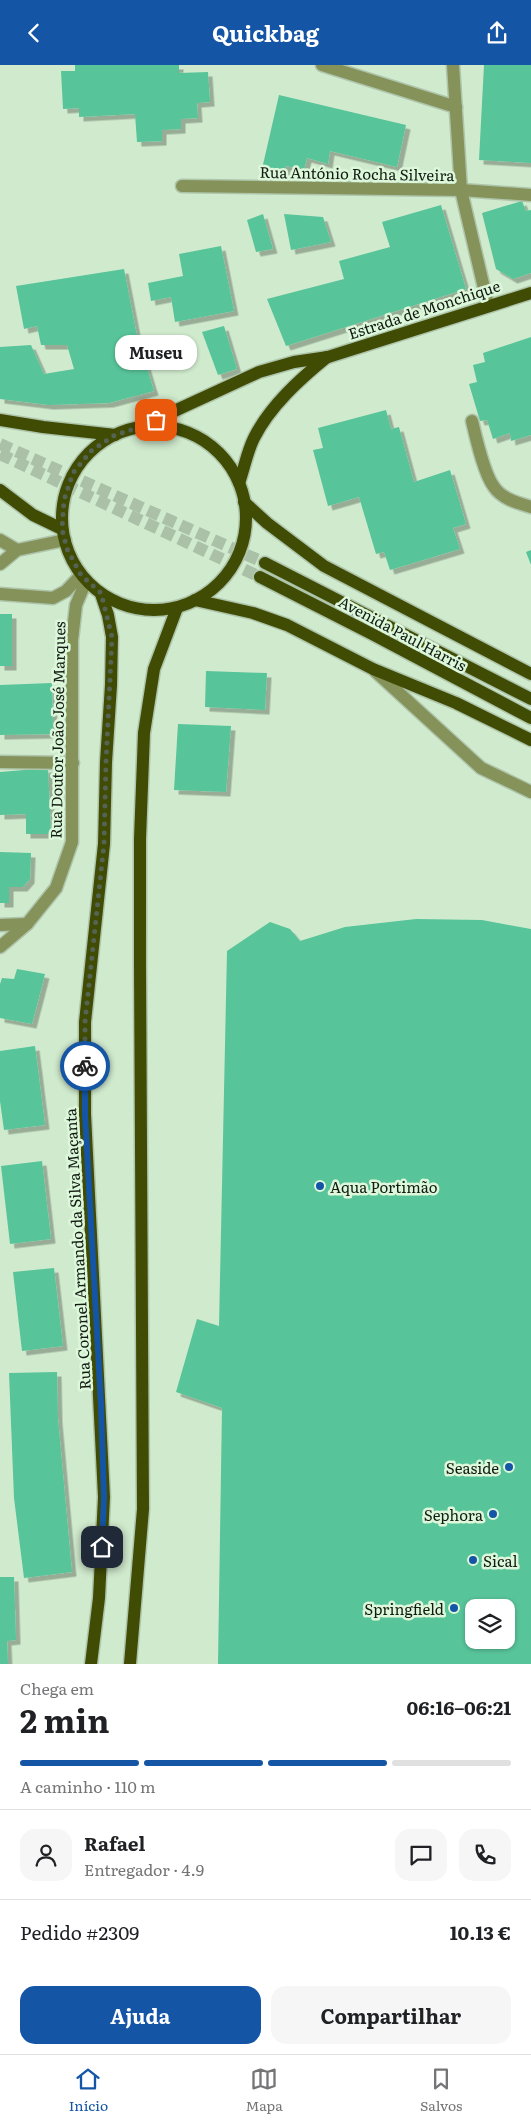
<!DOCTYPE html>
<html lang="pt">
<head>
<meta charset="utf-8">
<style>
  :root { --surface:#fff; --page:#f6f6f6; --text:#202124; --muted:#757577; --line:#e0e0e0; --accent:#1455a5 }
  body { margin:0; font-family:Literata,serif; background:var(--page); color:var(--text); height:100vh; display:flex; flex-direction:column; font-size:19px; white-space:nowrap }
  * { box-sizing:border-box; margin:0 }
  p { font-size:16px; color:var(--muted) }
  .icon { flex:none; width:28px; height:28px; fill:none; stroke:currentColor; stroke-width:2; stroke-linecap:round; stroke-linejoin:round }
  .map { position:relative; height:1599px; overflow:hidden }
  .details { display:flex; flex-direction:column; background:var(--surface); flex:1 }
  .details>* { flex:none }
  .controls { position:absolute; left:465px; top:1534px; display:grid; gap:10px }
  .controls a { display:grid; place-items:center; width:50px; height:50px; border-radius:10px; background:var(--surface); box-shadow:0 1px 4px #0004; font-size:25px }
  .pin { position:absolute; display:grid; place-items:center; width:42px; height:42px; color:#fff; margin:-21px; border-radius:10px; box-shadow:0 2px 8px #0006 }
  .courier { position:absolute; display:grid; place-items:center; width:50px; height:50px; margin:-25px; border:4px solid #1455a5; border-radius:50%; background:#fff; color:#222; box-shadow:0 1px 6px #0007 }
  .bubble { position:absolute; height:35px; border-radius:15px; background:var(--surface); box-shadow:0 1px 4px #0004; font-size:16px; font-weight:700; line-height:35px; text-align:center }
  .head em { font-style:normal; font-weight:700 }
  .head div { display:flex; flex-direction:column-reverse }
  .head { display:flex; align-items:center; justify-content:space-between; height:85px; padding:0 20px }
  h1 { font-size:32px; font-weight:700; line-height:38px }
  .bar { display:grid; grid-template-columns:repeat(4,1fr); gap:8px 5px; align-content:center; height:60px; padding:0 20px }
  .bar i { height:6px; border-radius:4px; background:var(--line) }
  .bar .on { background:var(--accent) }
  .bar p { grid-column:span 4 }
  .line { display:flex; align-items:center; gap:12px; padding:0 20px; border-top:1px solid var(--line) }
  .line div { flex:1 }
  .round { display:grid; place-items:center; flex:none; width:52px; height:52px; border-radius:15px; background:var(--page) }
  .cta { display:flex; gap:10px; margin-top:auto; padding:10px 20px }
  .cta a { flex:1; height:58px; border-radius:15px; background:var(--accent); color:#fff; font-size:20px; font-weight:700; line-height:58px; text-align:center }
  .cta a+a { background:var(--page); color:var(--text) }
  header { display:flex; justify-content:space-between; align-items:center; height:65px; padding:0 20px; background:var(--accent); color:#fff; font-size:22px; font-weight:700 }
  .tab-bar { display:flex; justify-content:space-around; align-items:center; height:70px; border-top:1px solid var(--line); background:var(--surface); font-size:14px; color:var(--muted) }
  .tab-bar a { display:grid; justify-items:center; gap:2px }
  .tab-bar .on { color:var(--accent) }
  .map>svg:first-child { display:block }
  .building { fill:#58c49a; fill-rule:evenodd; filter:url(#shadow) }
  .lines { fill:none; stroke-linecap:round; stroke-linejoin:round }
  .major-tunnel { stroke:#aac1a7; stroke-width:12; stroke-dasharray:12 6; stroke-linecap:butt }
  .minor-casing { stroke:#aec5ab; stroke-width:15 }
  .major-casing { stroke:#aec5ab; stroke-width:15 }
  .minor { stroke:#85925a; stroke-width:12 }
  .major { stroke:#404c04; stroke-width:12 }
  .done { stroke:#546353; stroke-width:5; stroke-dasharray:0 9 }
  .route { stroke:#1455a5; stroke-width:6 }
  .poi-dot { fill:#1455a5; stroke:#ddf7db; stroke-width:2 }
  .labels { text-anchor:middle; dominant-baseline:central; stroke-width:5; stroke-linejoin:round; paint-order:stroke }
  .street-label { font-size:15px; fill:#121b11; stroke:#ddf7db }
  .poi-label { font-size:15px; fill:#121b11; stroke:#ddf7db; text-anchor:end }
</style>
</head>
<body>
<header><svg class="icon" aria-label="back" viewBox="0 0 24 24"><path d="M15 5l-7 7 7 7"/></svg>Quickbag<svg class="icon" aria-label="share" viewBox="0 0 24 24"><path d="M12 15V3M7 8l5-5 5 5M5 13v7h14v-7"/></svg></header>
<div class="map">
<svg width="531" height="1599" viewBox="0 0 531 1599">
  <defs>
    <filter id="shadow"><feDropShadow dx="4.5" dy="4.5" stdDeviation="0" flood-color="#0004"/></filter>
  </defs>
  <rect width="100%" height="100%" fill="#d0eacd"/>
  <g class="building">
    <path d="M 75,0 L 179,0 L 179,8 L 208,7 L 210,37 L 197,38 L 198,53 L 181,54 L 181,64 L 162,65 L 162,76 L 137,77 L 135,49 L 79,52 L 79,43 L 63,44 L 61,6 L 75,6 Z"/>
    <path d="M 484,0 L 531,0 L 531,98 L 479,95 Z"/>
    <path d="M 279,30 L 406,60 L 397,102 L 330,86 L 328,99 L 307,93 L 304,105 L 286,101 L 284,110 L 262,104 Z"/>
    <path d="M 522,136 L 526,146 L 531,145 L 531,208 L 513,214 L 496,204 L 482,148 Z"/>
    <path d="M 441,140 L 466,224 L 286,281 L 267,234 L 344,214 L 339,196 L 390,182 L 382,157 Z"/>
    <path d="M 263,149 L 273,184 L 256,187 L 247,155 Z"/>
    <path d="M 284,149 L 323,152 L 331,177 L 291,185 Z"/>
    <path d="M 221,181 L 234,246 L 175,257 L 171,232 L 151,236 L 148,218 L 183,211 L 179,189 Z"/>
    <path d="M 124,204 L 136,266 L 154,326 L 109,338 L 49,340 L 0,334 L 0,282 L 31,280 L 44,309 L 74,304 L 67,280 L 41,280 L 37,261 L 24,264 L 16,221 Z"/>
    <path d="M 224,261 L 237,304 L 218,310 L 202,267 Z"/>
    <path d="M 531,272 L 531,370 L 511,376 L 510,368 L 493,374 L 487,355 L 480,356 L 469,319 L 477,317 L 473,300 L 485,297 L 483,288 Z"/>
    <path d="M 386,345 L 391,364 L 399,362 L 414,417 L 450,405 L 466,459 L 453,463 L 460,484 L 390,505 L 384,487 L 376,489 L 359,432 L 328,441 L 313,385 L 323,383 L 318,363 Z"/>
    <path d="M 531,485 L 531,500 L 526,487 Z"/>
    <rect x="0" y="549" width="12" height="52"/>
    <path d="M 206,606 L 267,608 L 265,645 L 205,642 Z"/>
    <path d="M 52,618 L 53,669 L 0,670 L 0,620 Z"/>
    <path d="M 178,659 L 231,661 L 226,727 L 174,725 Z"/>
    <path d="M 48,703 L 51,769 L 26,769 L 26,749 L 0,750 L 0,707 Z"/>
    <path d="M 0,787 L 31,788 L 30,814 L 23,822 L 9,822 L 9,838 L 0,838 Z"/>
    <path d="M 416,854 L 482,855 L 531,864 L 531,1599 L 218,1599 L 222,1343 L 176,1327 L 197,1254 L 219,1261 L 227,886 L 270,857 L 290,864 L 300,876 L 345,862 ZM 474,1542 L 506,1542 L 506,1575 L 474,1575 Z"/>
    <path d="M 17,904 L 45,909 L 32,959 L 0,953 L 0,919 L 2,913 L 14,914 Z"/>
    <path d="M 35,981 L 45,1060 L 4,1065 L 0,1036 L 0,986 Z"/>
    <path d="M 42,1096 L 51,1174 L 10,1179 L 1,1101 Z"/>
    <path d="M 54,1203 L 63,1281 L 22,1286 L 13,1207 Z"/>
    <path d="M 57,1307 L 58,1354 L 72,1507 L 24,1513 L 14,1433 L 9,1308 Z"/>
    <path d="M 0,1512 L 14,1512 L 16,1575 L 7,1576 L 8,1599 L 0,1599 Z"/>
  </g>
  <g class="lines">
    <g class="major-tunnel">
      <path d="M 0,379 L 265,498"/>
      <path d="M 0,389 L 260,512"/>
    </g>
    <defs>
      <g id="minor">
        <path d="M 322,0 L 456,42"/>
        <path d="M 453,0 L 461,125 L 488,240"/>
        <path d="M 182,121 L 461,125 L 531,130"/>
        <path d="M 472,356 C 476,373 484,409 494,422 C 502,434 518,438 531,442"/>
        <path d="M 0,475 L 17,485"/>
        <path d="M 0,499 L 17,485 L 65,475"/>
        <path d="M 0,529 L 53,533 L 66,526 L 81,510"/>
        <path d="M 375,606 L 481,703 L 531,727"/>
        <path d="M 0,697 L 73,698"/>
        <path d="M 0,860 L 27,859"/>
        <path d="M 0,882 L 27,859 L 56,823 L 72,777 L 72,575 L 76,540 L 86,516"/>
      </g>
      <g id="major">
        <path d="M 0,355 L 43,362 L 115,370"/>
        <path d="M 144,360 L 259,307 L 294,297 L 328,292 L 531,228"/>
        <circle cx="154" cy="453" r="92"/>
        <path d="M 239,418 C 244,404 247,387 254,373 C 270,341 300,314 327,292"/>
        <path d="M 0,425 L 33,450 L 62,464"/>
        <path d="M 244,437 L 267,458 L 324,501 L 531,609"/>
        <path d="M 265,498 L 531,634"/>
        <path d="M 260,512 L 372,569 L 531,653"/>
        <path d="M 195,535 L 253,548 L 287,560 L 373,604 L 456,638 L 531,675"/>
        <path d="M 91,1599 L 99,1533 L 104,1432 L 85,1049 L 85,957 L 104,779 L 106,697 L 111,620 L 112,572 L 108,550 L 101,529"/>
        <path d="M 130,1599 L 143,1444 L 140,901 L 140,774 L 144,668 L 154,604 L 177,543"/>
      </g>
    </defs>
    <use href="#minor" class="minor-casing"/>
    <use href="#major" class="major-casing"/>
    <use href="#minor" class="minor"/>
    <use href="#major" class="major"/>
  </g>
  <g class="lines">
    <path class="done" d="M 85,1001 L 85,957 L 104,779 L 106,698 L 112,572 L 101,528 L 81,510 L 67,484 L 62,464 L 64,435 L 73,408 L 91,386 L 115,370 L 140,362 L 156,355"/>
    <path class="route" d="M 85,1001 L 85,1049 L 101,1340 L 104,1432 L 102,1482"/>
  </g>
  <g class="poi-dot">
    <circle cx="320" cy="1121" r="5"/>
    <circle cx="509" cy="1402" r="5"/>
    <circle cx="493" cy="1449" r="5"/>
    <circle cx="473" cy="1495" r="5"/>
    <circle cx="454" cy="1543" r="5"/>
  </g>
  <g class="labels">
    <g class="street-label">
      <text transform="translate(357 108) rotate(1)">Rua António Rocha Silveira</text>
      <text transform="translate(424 244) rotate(-18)">Estrada de Monchique</text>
      <text transform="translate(403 568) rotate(28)">Avenida Paul Harris</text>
      <text transform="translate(57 665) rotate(-89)">Rua Doutor João José Marques</text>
      <text transform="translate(77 1184) rotate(-93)">Rua Coronel Armando da Silva Maçanta</text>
    </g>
    <g class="poi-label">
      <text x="330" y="1121" text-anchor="start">Aqua Portimão</text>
      <text x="499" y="1402">Seaside</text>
      <text x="483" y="1449">Sephora</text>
      <text x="483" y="1495" text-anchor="start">Sical</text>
      <text x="444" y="1543">Springfield</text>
    </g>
  </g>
</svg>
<div class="controls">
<a><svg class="icon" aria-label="layers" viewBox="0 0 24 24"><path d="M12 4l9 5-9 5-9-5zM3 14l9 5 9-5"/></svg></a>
</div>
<div class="pin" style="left:156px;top:355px;background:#ea580c"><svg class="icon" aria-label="bag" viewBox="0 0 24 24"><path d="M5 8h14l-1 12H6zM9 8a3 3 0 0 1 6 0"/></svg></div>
<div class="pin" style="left:102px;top:1482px;background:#1f2937"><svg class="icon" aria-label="home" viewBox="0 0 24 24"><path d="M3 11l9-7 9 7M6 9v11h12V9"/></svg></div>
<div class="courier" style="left:85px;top:1001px"><svg class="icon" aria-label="bike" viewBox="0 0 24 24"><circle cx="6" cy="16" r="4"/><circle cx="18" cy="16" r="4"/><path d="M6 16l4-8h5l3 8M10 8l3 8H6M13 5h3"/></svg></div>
<div class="bubble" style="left:115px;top:270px;width:82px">Museu</div>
</div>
<section class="details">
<div class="head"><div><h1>2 min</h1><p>Chega em</p></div><em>06:16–06:21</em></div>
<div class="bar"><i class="on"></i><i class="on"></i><i class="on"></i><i></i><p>A caminho · 110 m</p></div>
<div class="line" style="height:90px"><a class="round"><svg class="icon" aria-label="person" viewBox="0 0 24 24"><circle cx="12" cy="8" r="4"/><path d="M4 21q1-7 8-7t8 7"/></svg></a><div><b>Rafael</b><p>Entregador · 4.9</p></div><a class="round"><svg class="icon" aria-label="chat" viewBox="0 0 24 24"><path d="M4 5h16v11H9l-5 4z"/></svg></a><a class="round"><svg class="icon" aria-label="phone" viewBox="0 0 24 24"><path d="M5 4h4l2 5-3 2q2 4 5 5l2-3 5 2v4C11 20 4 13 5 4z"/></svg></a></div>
<div class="line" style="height:65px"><div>Pedido #2309</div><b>10.13 €</b></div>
<div class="cta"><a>Ajuda</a><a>Compartilhar</a></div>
</section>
<nav class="tab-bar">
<a class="on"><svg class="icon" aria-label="home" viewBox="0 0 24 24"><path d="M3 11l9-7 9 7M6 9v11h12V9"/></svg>Início</a>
<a><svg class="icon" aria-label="map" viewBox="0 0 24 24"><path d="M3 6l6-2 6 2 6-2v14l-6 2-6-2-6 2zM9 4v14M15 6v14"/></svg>Mapa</a>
<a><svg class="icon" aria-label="saved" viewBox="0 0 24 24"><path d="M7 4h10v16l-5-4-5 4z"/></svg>Salvos</a>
</nav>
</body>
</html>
